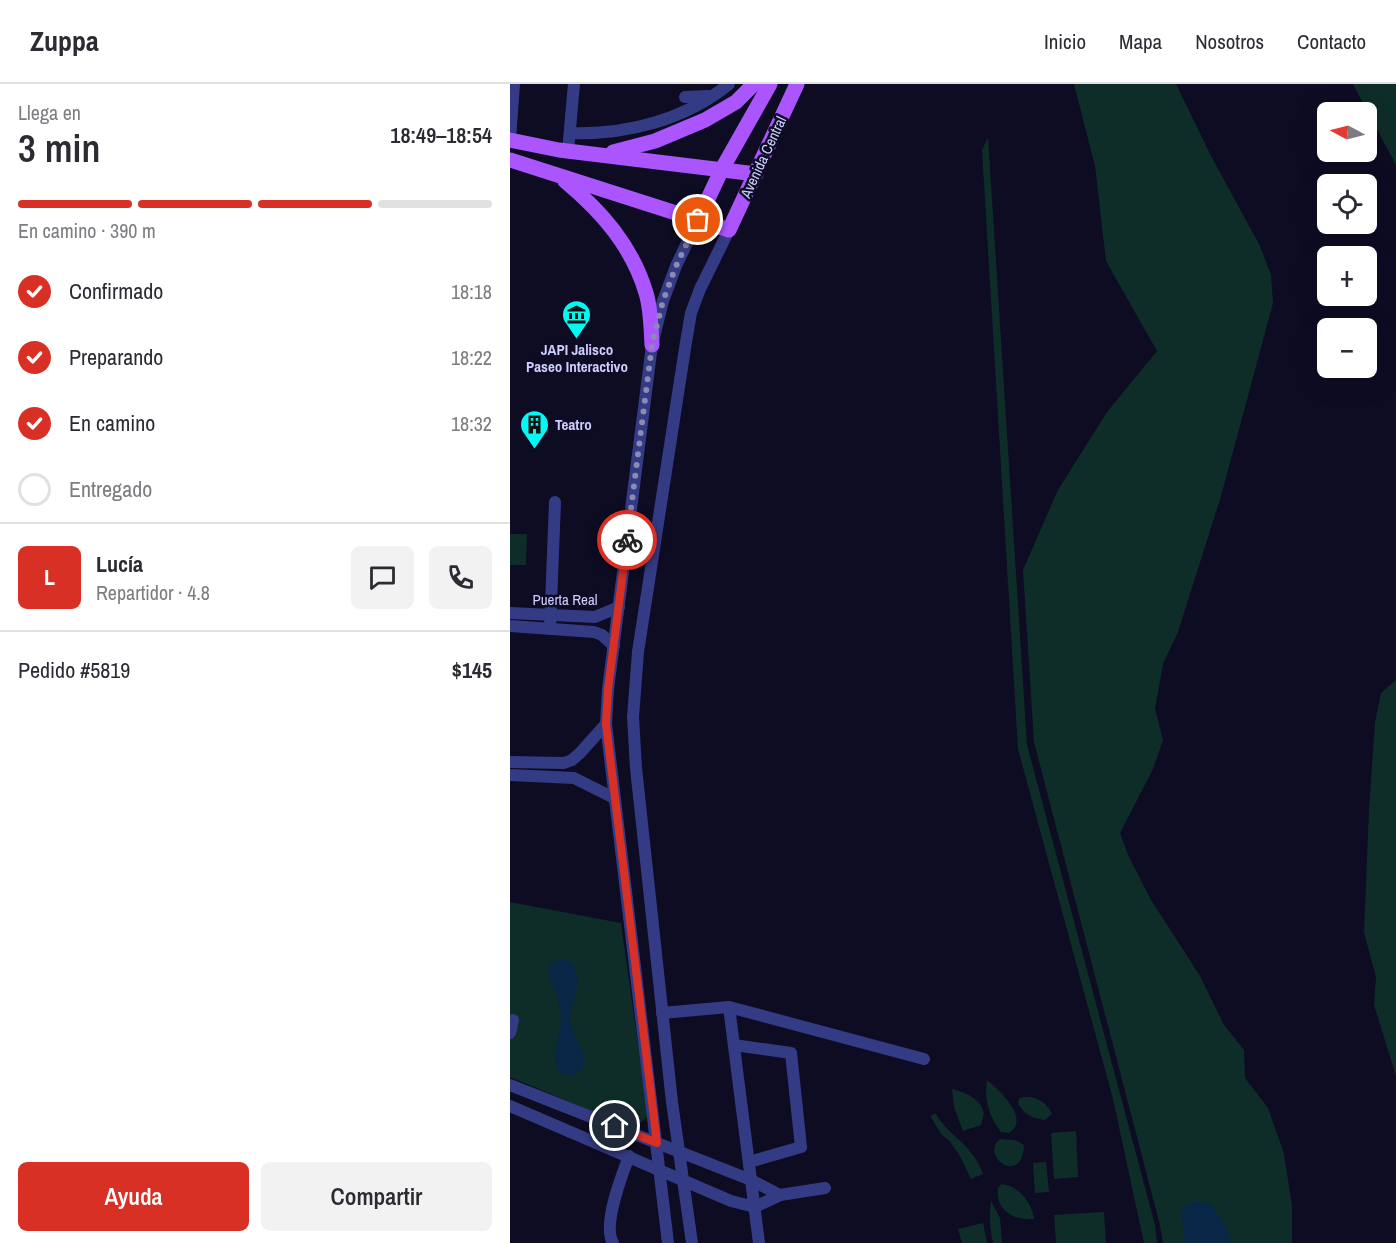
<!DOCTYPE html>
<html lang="es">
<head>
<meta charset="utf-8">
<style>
  :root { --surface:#fff; --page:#f2f2f3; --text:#2b2b33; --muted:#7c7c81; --line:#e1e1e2; --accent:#d93025 }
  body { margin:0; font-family:"Archivo Narrow",sans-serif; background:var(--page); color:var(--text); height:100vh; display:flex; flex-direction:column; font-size:22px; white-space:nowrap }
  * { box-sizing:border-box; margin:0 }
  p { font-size:20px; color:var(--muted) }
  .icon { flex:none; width:33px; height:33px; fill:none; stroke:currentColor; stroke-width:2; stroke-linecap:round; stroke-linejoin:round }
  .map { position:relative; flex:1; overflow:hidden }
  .sheet { display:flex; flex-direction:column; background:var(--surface); width:510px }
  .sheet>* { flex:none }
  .needle { width:39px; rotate:277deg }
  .controls { position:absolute; left:807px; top:18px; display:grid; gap:12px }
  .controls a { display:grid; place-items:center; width:60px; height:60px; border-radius:9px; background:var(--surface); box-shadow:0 6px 24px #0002; font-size:30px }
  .pin { position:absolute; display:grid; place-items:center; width:51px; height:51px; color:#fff; margin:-26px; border:3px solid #fff; border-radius:50%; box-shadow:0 2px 6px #0007 }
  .courier { position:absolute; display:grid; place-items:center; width:60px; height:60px; margin:-30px; border:4px solid #d93025; border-radius:50%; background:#fff; color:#222; box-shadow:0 2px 8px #0007 }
  .overview em { font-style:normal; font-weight:600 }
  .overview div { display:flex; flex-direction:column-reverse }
  .overview { display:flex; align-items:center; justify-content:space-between; height:102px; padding:0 18px }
  h1 { font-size:39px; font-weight:600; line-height:45px }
  .bar { display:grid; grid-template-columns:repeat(4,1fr); gap:9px 6px; align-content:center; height:72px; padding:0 18px }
  .bar i { height:8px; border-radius:4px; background:var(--line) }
  .bar .active { background:var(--accent) }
  .bar p { grid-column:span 4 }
  .line { display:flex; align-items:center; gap:15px; padding:0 18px; border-top:2px solid var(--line) }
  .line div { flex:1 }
  .round { display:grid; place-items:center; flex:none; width:63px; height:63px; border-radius:9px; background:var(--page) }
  ol { padding:0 18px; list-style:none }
  li { display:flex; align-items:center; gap:18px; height:66px }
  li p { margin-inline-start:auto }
  li .icon { padding:6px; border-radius:50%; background:var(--accent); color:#fff; stroke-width:4 }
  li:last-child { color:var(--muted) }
  li i { width:33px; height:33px; border:3px solid var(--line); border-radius:50% }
  .action { display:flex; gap:12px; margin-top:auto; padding:12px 18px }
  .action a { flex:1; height:69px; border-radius:9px; background:var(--accent); color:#fff; font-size:24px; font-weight:600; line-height:69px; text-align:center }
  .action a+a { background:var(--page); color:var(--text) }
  header { display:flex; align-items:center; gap:36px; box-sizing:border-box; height:84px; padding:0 30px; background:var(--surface); border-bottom:2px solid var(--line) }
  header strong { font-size:28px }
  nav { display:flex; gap:33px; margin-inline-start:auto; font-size:21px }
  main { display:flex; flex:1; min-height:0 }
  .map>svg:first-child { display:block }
  .green { fill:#0f2d28 }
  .water { fill:#082646 }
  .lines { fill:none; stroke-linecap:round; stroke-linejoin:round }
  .minor { stroke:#343b85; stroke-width:12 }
  .major { stroke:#ab55ff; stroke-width:15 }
  .done { stroke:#8a8ab2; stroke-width:6; stroke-dasharray:0 10.8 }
  .route { stroke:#d93025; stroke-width:8 }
  .labels { text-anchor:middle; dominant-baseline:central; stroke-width:5; stroke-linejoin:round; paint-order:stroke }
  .street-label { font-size:15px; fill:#ceceff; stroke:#0d0c23 }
  .poi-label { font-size:15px; font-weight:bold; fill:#ceceff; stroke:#0d0c23 }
</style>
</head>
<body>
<header>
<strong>Zuppa</strong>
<nav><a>Inicio</a><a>Mapa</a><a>Nosotros</a><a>Contacto</a></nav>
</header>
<main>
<section class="sheet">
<div class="overview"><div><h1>3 min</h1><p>Llega en</p></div><em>18:49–18:54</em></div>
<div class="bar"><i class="active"></i><i class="active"></i><i class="active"></i><i></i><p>En camino · 390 m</p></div>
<ol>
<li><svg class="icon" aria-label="check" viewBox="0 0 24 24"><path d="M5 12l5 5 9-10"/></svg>Confirmado<p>18:18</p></li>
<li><svg class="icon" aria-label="check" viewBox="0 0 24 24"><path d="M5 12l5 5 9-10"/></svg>Preparando<p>18:22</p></li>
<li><svg class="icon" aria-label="check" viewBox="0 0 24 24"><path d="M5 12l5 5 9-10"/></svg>En camino<p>18:32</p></li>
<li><i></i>Entregado</li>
</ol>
<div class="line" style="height:108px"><b class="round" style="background:var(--accent);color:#fff">L</b><div><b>Lucía</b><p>Repartidor · 4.8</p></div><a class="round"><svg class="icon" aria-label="chat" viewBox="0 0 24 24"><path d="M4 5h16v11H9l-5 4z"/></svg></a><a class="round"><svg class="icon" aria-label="phone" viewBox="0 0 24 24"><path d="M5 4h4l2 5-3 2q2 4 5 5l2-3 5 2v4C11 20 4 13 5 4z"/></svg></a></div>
<div class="line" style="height:78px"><div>Pedido #5819</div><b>$145</b></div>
<div class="action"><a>Ayuda</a><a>Compartir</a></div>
</section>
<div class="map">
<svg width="886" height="1159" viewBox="0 0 886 1159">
  <rect width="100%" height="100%" fill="#0d0c23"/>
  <g class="green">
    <path d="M 564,0 L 666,0 L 701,72 L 750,162 L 761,191 L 763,219 L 711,412 L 668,548 L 653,580 L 645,625 L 653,656 L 643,685 L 610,749 L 618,771 L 641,816 L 690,892 L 714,941 L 734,966 L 735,994 L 758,1024 L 774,1070 L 782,1122 L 782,1159 L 653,1159 L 650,1141 L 524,658 L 513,486 L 548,406 L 597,328 L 647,267 L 596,177 L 585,82 Z"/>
    <path d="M 843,0 L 886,0 L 886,81 Z"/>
    <path d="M 478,53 L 517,661 L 645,1141 L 647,1159 L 634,1159 L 603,1015 L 508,665 L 472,66 Z"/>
    <path d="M 0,450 L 17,450 L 16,481 L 0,481 Z"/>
    <path d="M 886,596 L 886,992 L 864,921 L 866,893 L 854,848 L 859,726 L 865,638 L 871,609 Z"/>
    <path d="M 0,818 L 111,839 L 138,1032 L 124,1045 L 0,993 Z"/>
    <path d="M 477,996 C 489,1006 521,1035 499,1049 L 491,1048 C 479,1033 474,1015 477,996 Z"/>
    <path d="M 442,1005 C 456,1009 469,1013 474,1029 L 471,1041 L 453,1047 L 444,1023 Z"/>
    <path d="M 514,1013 C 526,1012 537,1018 542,1030 L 535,1036 C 524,1035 512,1030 508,1018 L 510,1014 Z"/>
    <path d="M 425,1029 C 441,1055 461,1058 473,1090 L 461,1095 L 451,1074 L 440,1057 L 432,1051 L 420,1032 Z"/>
    <path d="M 566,1047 L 568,1093 L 544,1095 L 541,1049 Z"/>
    <path d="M 490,1055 L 505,1056 L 514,1061 C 512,1104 469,1071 490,1055 Z"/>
    <path d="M 536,1078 L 539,1108 L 525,1109 L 523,1079 Z"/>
    <path d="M 491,1100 C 509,1101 522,1119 524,1135 C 504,1137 485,1126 488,1104 Z"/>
    <path d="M 481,1117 L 490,1134 L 492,1159 L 483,1159 C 480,1144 479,1132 481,1117 Z"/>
    <path d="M 594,1128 L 596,1159 L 546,1159 L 544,1131 Z"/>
    <path d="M 473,1139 L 477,1159 L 452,1159 L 448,1145 Z"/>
  </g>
  <g class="water">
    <path d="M 54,875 C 80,886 60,919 60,935 C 61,953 79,966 73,984 L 63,992 L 52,990 C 37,976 51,953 51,935 C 50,927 49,919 47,911 C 41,896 28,879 54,875 Z"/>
    <path d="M 684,1118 L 700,1119 L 715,1141 L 721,1159 L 675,1159 L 671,1125 Z"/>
  </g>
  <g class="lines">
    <g class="minor">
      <path d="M 175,13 L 198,12"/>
      <path d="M 60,49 C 116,51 175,36 219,0"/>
      <path d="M 0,56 L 4,0"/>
      <path d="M 58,67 L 64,0"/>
      <path d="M 0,529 L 85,533 L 109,523"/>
      <path d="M 0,542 L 84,548 L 92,551 L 104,562"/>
      <path d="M 40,545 L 45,418"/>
      <path d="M 0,678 L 54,679 L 62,676 L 70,669 L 96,640"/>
      <path d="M 0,691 L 64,694 L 104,714"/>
      <path d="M 219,923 L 249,1159"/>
      <path d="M 152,929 L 219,923 L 414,975"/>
      <path d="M 0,949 L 3,936"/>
      <path d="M 224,961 L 281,969 L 291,1063 L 239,1078"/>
      <path d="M 0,1001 L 241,1096 L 270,1111"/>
      <path d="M 0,1022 L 221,1117 L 245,1123 L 270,1111 L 315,1104"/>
      <path d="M 103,1159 C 92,1141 112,1091 119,1072"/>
      <path d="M 158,1159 L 96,640 L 98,605 L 142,261 L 153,217 L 166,182 L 188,136"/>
      <path d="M 182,1159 L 162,1018 L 126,684 L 123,633 L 128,568 L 176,258 L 181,229 L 190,205 L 219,146"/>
    </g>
    <g class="major">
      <path d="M 0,56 L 49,66 L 246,90"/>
      <path d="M 103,68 L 145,57 L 195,36 L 226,18 L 244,0"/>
      <path d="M 0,76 L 219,146 L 287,0"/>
      <path d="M 55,97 C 92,128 122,162 136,209 C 141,225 141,244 142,261"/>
      <path d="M 188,136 L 212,85 L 260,0"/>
    </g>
  </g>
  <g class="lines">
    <path class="done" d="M 117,456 L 142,261 L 153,217 L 166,182 L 188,136"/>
    <path class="route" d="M 105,1042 L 147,1059 L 96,640 L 98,605 L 117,456"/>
  </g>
  <defs>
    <symbol id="museum-pin" viewBox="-11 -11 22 30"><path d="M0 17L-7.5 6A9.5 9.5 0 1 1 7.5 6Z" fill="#00f9f3" stroke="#0d0c23"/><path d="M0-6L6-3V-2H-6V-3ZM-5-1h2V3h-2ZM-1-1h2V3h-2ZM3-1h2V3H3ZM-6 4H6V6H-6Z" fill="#111"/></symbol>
    <symbol id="building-pin" viewBox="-11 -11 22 30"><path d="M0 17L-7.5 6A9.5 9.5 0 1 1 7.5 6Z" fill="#00f9f3" stroke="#0d0c23"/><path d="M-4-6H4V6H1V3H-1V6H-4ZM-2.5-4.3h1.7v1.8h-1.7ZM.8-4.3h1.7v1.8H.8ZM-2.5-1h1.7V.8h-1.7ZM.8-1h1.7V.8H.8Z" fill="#111"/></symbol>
  </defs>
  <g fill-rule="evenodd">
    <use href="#museum-pin" x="50" y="214" width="33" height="45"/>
    <use href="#building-pin" x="8" y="324" width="33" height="45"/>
  </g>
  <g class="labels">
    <g class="street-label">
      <text transform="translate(253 73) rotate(-65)">Avenida Central</text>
      <text x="55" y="515">Puerta Real</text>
    </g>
    <g class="poi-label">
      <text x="67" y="265">JAPI Jalisco<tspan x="67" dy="17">Paseo Interactivo</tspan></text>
      <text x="45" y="340" text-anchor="start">Teatro</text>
    </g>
  </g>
</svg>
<div class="controls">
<a><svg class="needle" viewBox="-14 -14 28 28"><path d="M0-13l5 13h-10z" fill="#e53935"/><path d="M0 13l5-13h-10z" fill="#7c7c81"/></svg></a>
<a><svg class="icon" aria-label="locate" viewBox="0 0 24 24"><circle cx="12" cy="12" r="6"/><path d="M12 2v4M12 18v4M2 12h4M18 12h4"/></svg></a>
<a>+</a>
<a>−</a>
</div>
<div class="pin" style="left:188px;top:136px;background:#ea580c"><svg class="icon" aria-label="bag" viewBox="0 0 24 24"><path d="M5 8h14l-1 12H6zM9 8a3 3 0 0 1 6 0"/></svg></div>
<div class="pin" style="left:105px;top:1042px;background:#1f2937"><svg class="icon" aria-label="home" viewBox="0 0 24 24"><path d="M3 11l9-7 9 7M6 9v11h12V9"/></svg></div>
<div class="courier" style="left:117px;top:456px"><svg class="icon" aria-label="bike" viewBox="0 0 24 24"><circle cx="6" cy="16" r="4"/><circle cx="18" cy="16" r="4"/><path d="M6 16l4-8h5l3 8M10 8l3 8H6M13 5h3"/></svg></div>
</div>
</main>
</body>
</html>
